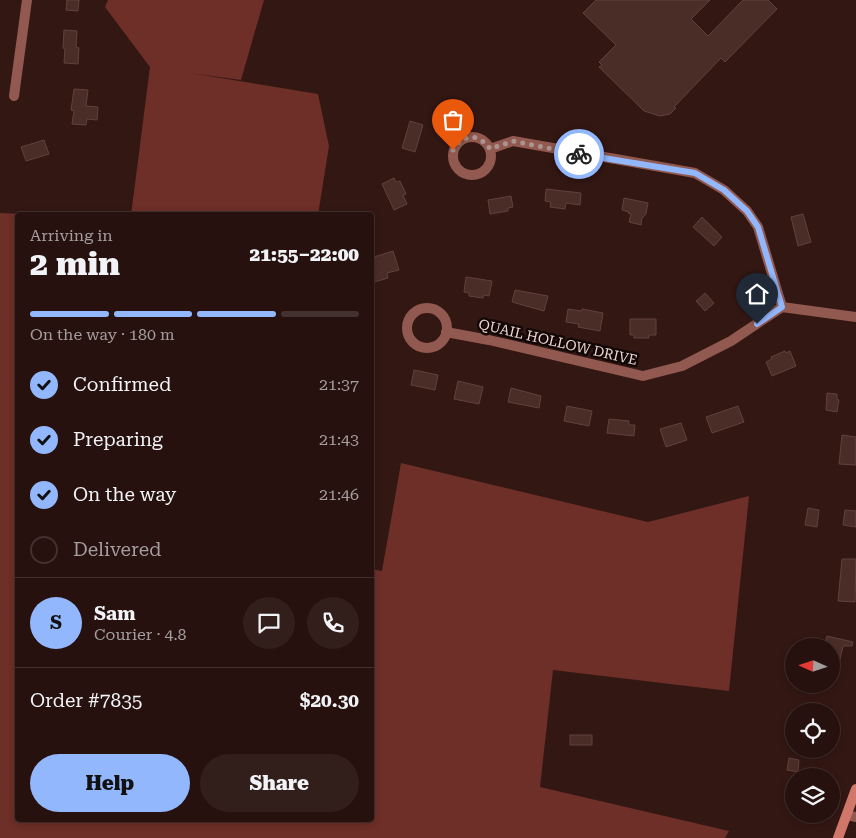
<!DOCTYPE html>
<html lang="en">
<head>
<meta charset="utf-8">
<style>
  :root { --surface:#26110e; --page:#321f1c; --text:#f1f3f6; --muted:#a49d9e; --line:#42312e; --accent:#93b7fd }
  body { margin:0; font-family:"Roboto Serif",serif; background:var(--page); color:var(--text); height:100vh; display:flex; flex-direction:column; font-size:19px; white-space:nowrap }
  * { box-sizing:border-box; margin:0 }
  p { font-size:16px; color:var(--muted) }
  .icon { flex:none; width:28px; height:28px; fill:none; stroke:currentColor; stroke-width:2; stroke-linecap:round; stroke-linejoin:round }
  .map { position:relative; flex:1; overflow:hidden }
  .panel { position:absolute; left:15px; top:212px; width:359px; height:610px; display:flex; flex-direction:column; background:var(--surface); border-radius:5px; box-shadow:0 2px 8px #0003,0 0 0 1px var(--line) }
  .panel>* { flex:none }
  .needle { width:32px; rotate:273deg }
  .tools { position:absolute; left:785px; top:638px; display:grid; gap:10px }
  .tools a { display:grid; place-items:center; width:55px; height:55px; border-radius:50%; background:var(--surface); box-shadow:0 2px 8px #0003,0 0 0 1px var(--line); font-size:25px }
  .pin { position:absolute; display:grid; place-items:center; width:42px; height:42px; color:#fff; margin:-51px -21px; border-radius:50% 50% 50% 0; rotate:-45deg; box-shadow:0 0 5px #0007 }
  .pin .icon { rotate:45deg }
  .courier { position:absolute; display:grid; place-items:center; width:50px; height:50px; margin:-25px; border:4px solid #93b7fd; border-radius:50%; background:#fff; color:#222; box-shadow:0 1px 6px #0007 }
  .overview em { font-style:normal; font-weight:800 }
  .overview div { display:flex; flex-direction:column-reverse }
  .overview { display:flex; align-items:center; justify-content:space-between; height:85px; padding:0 15px }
  h1 { font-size:32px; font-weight:800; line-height:38px }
  .bar { display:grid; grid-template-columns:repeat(4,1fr); gap:8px 5px; align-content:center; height:60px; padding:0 15px }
  .bar i { height:6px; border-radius:4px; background:var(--line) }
  .bar .current { background:var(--accent) }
  .bar p { grid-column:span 4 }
  .line { display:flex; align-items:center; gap:12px; padding:0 15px; border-top:1px solid var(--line) }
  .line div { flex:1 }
  .round { display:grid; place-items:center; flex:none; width:52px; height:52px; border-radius:26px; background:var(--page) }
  ol { padding:0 15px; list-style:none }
  li { display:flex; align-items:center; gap:15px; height:55px }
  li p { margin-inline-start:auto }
  li .icon { padding:5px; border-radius:50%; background:var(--accent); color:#111; stroke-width:4 }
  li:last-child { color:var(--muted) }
  li i { width:28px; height:28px; border:2px solid var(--line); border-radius:50% }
  .action { display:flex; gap:10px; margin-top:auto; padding:10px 15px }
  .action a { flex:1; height:58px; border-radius:30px; background:var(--accent); color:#111; font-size:20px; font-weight:800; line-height:58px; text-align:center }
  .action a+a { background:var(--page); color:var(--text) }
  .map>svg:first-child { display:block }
  .green { fill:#6d2f27 }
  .building { fill:#4b2d28; stroke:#61413c }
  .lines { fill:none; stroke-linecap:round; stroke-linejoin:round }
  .minor { stroke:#915950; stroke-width:10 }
  .secondary { stroke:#d1776a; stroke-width:10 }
  .done { stroke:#ab9490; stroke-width:5; stroke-dasharray:0 9 }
  .route { stroke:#93b7fd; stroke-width:6 }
  .labels { text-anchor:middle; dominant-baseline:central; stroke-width:5; stroke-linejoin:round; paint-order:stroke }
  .street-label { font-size:14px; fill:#ecd8d4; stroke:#130705 }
</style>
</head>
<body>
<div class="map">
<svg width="856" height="838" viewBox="0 0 856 838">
  <rect width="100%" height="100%" fill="#331713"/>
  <g class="green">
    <path d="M 108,0 L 264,0 L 241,80 L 190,73 L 318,94 L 329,146 L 318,215 L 131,215 L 150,67 L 105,7 Z"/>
    <path d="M 0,213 L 43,215 L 18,215 L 18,820 L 371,820 L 371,569 L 382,571 L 401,463 L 648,522 L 749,496 L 729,691 L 553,670 L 540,787 L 729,831 L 725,838 L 0,838 Z"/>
  </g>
  <g class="building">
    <path d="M 67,0 L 79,0 L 78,11 L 66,10 Z"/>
    <path d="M 596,0 L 710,0 L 691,19 L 708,36 L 743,0 L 768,0 L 777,9 L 725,62 L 721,58 L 674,107 L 676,108 L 670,114 L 660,116 L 644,111 L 599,67 L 602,65 L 599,62 L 616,45 L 583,13 Z"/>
    <path d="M 64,30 L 77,31 L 76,47 L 79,48 L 78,64 L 64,63 L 65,49 L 63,48 Z"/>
    <path d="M 74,89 L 88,90 L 86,106 L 98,107 L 97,120 L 87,119 L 86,125 L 72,124 L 74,111 L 71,110 Z"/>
    <path d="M 410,121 L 423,125 L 415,152 L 402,148 Z"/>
    <path d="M 44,140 L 49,154 L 26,161 L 21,147 Z"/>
    <path d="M 394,178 L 396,182 L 400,181 L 406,194 L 403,195 L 407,204 L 394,210 L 382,184 Z"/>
    <path d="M 546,189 L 581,193 L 580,205 L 566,203 L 565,209 L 550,207 L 551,202 L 545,201 Z"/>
    <path d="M 511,196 L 513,207 L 508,208 L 508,211 L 490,214 L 488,200 Z"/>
    <path d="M 624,198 L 648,203 L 646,214 L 642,218 L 641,225 L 629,222 L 631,214 L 628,213 L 629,212 L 622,210 Z"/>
    <path d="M 803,214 L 811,242 L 798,246 L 791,217 Z"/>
    <path d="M 702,217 L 722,237 L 714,246 L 693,227 Z"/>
    <path d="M 393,251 L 399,270 L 387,273 L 388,278 L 371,283 L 371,258 Z"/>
    <path d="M 466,277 L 492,281 L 489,296 L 484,295 L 483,298 L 469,296 L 469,293 L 464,292 Z"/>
    <path d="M 515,290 L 548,296 L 544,311 L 512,302 Z"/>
    <path d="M 705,293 L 714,303 L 705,311 L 696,301 Z"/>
    <path d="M 568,309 L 581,311 L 582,309 L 603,313 L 600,331 L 578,327 L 579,324 L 566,322 Z"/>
    <path d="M 630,319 L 656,319 L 656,335 L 649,335 L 649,338 L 634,338 L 634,335 L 630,335 Z"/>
    <path d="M 785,351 L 786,353 L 790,351 L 796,366 L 772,376 L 766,362 L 772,359 L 771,357 Z"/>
    <path d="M 414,370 L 438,375 L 435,390 L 411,385 Z"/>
    <path d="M 458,381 L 483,387 L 479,404 L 454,399 Z"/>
    <path d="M 511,388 L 541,396 L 539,408 L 508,402 Z"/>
    <path d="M 827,393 L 837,394 L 837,399 L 839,400 L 837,412 L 826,410 Z"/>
    <path d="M 567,406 L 592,411 L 589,426 L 564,421 Z"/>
    <path d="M 738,406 L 744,422 L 712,433 L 706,417 Z"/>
    <path d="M 609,419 L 629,421 L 629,425 L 635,425 L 634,436 L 607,433 Z"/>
    <path d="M 681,423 L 687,440 L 666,447 L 660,429 Z"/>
    <path d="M 842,435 L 856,437 L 856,465 L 839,464 Z"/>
    <path d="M 808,508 L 819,510 L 817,527 L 805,525 Z"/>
    <path d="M 845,510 L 856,511 L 856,527 L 843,525 Z"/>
    <path d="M 842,559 L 856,559 L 855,602 L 838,601 Z"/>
    <path d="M 827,636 L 853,642 L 852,646 L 843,646 L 835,682 L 831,681 L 831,646 L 824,646 Z"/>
    <rect x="570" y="735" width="22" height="10"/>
    <path d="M 789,758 L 799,760 L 798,772 L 787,770 Z"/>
  </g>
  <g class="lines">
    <g class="minor">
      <path d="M 14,96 L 27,0"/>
      <circle cx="472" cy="156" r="19"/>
      <path d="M 490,149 L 513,141 L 695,173 L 724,190 L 747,211 L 758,227 L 782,307"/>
      <circle cx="427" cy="328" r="20"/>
      <path d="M 446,332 L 489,340 L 643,376 L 682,366 L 731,341 L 782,307 L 856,317"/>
      <path d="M 847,815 L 856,817"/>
    </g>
    <path class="secondary" d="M 838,838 L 856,789"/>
  </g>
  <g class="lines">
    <path class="done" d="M 453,150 C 458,141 464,137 474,137 L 486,143 L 490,149 L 513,141 L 579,154"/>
    <path class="route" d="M 579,154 L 695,173 L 724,190 L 747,211 L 758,227 L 782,307 L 757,324"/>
  </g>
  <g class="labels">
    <g class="street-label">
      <text transform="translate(558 342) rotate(13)">QUAIL HOLLOW DRIVE</text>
    </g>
  </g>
</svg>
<div class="tools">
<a><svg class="needle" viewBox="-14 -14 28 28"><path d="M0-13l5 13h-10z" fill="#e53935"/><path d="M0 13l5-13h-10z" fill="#a49d9e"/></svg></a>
<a><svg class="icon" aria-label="locate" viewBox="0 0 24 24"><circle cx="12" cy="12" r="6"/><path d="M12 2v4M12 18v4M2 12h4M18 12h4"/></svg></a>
<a><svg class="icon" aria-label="layers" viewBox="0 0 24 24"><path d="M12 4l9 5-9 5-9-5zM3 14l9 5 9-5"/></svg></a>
</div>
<div class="pin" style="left:453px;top:150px;background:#ea580c"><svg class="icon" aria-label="bag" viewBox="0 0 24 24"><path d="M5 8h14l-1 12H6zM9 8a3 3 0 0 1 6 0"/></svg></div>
<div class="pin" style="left:757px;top:324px;background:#1f2937"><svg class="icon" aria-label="home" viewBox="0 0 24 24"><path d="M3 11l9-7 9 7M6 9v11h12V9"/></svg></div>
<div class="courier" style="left:579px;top:154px"><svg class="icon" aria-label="bike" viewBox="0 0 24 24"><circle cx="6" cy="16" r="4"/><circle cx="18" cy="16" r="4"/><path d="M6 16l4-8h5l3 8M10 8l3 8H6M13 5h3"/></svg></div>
<section class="panel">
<div class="overview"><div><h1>2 min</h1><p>Arriving in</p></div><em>21:55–22:00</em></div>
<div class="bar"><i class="current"></i><i class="current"></i><i class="current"></i><i></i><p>On the way · 180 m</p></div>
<ol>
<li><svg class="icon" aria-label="check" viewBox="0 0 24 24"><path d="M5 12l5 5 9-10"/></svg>Confirmed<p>21:37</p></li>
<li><svg class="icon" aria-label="check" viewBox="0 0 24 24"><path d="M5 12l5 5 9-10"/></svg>Preparing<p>21:43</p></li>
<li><svg class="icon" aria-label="check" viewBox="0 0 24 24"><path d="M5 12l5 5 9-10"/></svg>On the way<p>21:46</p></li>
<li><i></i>Delivered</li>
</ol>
<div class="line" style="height:90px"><b class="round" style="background:var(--accent);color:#111">S</b><div><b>Sam</b><p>Courier · 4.8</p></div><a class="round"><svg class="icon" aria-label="chat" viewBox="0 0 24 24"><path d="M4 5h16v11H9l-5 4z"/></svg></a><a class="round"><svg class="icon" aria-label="phone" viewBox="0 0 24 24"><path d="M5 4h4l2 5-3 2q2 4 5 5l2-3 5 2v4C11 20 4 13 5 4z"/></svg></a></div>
<div class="line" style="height:65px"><div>Order #7835</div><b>$20.30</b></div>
<div class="action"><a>Help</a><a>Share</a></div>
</section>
</div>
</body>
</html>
